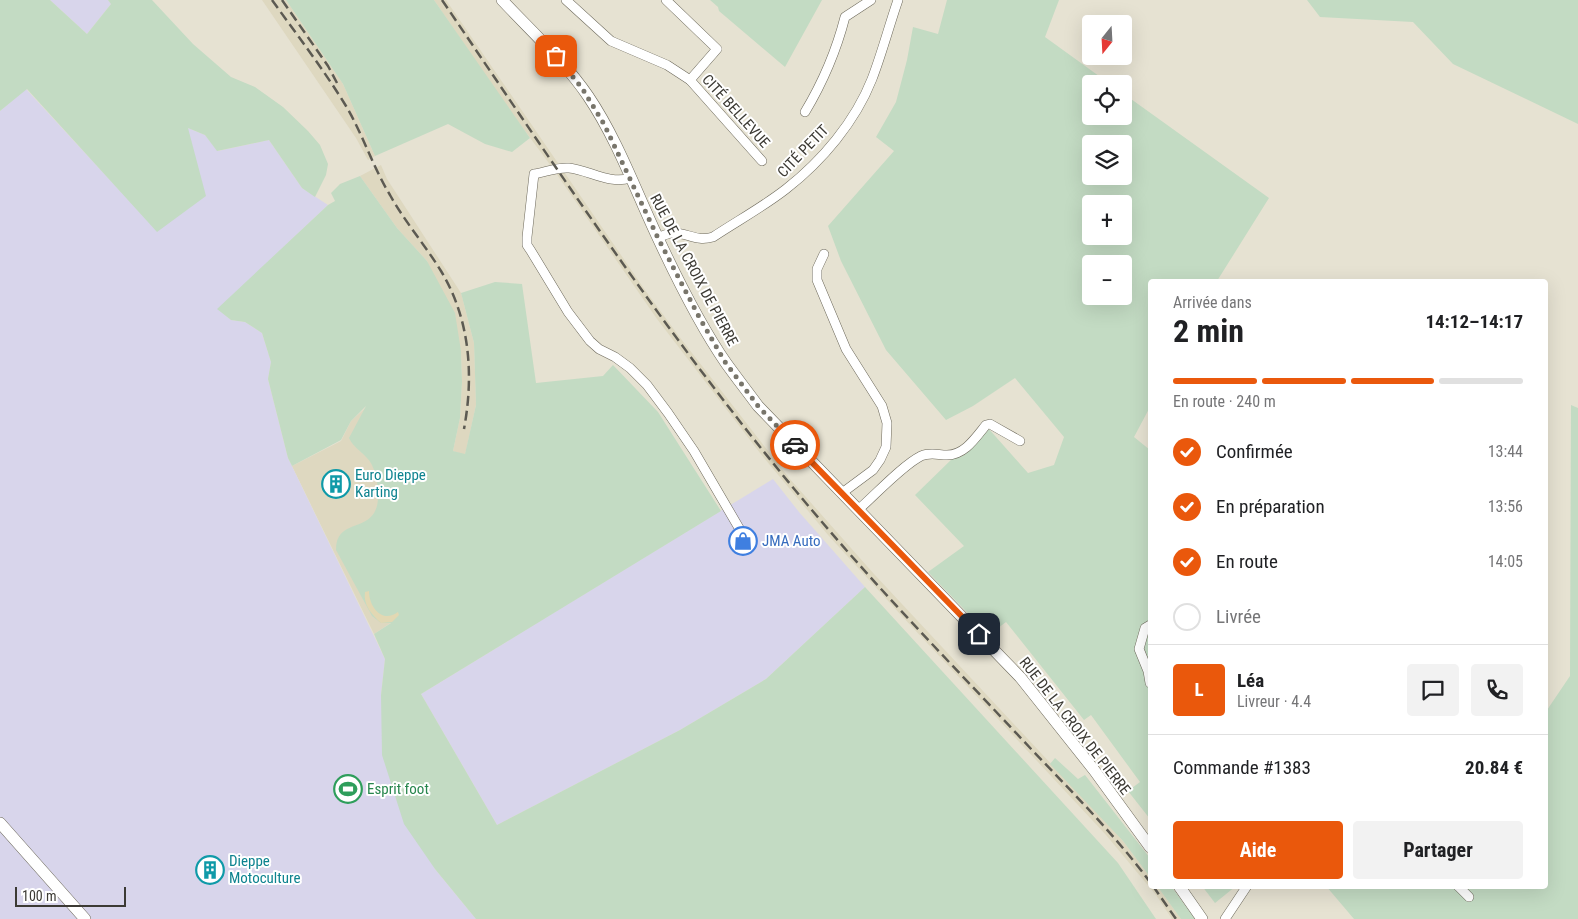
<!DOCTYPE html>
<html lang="fr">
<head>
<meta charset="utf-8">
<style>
  :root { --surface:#fff; --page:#f2f2f2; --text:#202124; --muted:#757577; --line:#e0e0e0; --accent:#ea580c }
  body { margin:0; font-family:"Roboto Condensed",sans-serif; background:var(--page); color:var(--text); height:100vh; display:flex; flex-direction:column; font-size:19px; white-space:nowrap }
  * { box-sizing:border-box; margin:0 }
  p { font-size:16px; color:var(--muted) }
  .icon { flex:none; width:28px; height:28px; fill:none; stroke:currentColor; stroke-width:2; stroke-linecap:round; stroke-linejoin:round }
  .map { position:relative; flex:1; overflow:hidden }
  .details { position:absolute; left:1148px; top:279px; width:400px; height:610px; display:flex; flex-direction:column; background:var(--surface); border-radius:5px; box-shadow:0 5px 20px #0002 }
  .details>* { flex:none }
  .needle { width:32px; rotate:198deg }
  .buttons { position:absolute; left:1082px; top:15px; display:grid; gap:10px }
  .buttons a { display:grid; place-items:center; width:50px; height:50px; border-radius:5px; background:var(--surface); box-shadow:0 5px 20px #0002; font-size:25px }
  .scale { position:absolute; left:15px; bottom:12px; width:111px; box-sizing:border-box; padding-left:5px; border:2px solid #3c3a34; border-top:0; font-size:14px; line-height:18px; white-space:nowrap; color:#3c3a34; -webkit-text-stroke:4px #fff; paint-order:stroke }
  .pin { position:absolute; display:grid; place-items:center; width:42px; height:42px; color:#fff; margin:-21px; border-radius:10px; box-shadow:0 2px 8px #0006 }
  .courier { position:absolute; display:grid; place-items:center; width:50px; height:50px; margin:-25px; border:4px solid #ea580c; border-radius:50%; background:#fff; color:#222; box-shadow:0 1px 6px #0007 }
  .overview em { font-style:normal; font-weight:700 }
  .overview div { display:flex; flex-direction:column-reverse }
  .overview { display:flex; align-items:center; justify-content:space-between; height:85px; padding:0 25px }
  h1 { font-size:32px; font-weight:700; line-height:38px }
  .bar { display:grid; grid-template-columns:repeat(4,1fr); gap:8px 5px; align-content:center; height:60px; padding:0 25px }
  .bar i { height:6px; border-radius:4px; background:var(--line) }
  .bar .active { background:var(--accent) }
  .bar p { grid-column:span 4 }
  .line { display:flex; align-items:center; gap:12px; padding:0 25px; border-top:1px solid var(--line) }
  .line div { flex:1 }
  .round { display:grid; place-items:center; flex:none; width:52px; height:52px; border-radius:5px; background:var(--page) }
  ol { padding:0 25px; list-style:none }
  li { display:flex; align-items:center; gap:15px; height:55px }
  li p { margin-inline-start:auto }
  li .icon { padding:5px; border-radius:50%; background:var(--accent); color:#fff; stroke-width:4 }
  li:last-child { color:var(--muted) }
  li i { width:28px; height:28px; border:2px solid var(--line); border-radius:50% }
  .primary-button { display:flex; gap:10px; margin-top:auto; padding:10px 25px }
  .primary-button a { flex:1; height:58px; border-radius:5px; background:var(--accent); color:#fff; font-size:20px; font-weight:700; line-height:58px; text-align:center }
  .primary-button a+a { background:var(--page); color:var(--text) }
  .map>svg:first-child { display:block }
  .built { fill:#ded8c0 }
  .industrial { fill:#d8d5eb }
  .green { fill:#c3dbc3; fill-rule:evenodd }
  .sand { fill:#e2d8b3 }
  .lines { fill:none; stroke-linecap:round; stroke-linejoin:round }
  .minor-casing { stroke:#6c685a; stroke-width:10 }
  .major-casing { stroke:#6c685a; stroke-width:12 }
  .minor { stroke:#fff; stroke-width:9 }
  .major { stroke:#fff; stroke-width:11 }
  .rail { stroke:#5c5a52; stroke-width:2.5; stroke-dasharray:10 5; stroke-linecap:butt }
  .done { stroke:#78756b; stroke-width:5; stroke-dasharray:0 9 }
  .route { stroke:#ea580c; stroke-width:6 }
  .labels { text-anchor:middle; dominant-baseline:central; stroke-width:4; stroke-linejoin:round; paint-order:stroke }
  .street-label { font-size:15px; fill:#3c3a34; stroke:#fff }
  .culture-label { font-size:15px; fill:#0d838f; stroke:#fff; text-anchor:start }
  .shop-label { font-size:15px; fill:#366cbe; stroke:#fff; text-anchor:start }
  .leisure-label { font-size:15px; fill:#27864d; stroke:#fff; text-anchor:start }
</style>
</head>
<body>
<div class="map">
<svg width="1578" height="919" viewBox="0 0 1578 919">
  <rect width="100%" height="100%" fill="#e6e2d2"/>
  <g class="built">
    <path d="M 262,0 L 286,0 L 343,84 L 375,156 L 368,160 L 356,138 Z"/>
    <path d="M 434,0 L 446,0 L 645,290 L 678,335 L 789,478 L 874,574 L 1123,841 L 1150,877 L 1150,886 L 1157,886 L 1181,919 L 1172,919 L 1156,895 L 1106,835 L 900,614 L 828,535 L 760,453 L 657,319 L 551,166 L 505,104 Z"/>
    <path d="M 381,165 L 387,179 L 461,293 L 474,343 L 476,405 L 465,455 L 453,451 L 460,418 L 462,382 L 461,351 L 427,261 L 397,228 L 360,176 Z"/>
    <path d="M 408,369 L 392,622 L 374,634 L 292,466 L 341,441 L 351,421 Z"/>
  </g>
  <g class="industrial">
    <path d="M 50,0 L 108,0 L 111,4 L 87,34 Z"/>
    <path d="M 26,89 L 157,231 L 188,128 L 205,135 L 218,151 L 269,140 L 302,188 L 328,205 L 218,309 L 231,320 L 245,322 L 262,333 L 271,362 L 268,379 L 288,458 L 385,659 L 381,695 L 435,869 L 476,919 L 0,919 L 0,111 Z"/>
    <path d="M 773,479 L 799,512 L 865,587 L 766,679 L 680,730 L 497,825 L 421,694 Z"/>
  </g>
  <g class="green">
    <path d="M 0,0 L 50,0 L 87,34 L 111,4 L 108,0 L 152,0 L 193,44 L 231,77 L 255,87 L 283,107 L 308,131 L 320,145 L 328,164 L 326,175 L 315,197 L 302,188 L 269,140 L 217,151 L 205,135 L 188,128 L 206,196 L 157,232 L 27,89 L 0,111 Z"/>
    <path d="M 286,0 L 434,0 L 530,138 L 512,152 L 485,144 L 448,124 L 375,156 L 343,84 Z"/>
    <path d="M 710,0 L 822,0 L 785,67 L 719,11 L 718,7 Z"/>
    <path d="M 947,0 L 1059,0 L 1045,37 L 1110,84 L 1091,84 L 1091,116 L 1124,116 L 1124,94 L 1269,198 L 1217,281 L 1150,281 L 1150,407 L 1134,437 L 1150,450 L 1150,819 L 1128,791 L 1140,782 L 1091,715 L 1084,720 L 1006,622 L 989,635 L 928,572 L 964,546 L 915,495 L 953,458 L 963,456 L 988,428 L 1028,473 L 1054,465 L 1064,437 L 1015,378 L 973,406 L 946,420 L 886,350 L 841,261 L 828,226 L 894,151 L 876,137 L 896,102 L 907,60 L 913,27 L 938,34 ZM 1091,144 L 1124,144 L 1124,176 L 1091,176 ZM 1091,204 L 1124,204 L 1124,236 L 1091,236 ZM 1091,264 L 1124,264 L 1124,296 L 1091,296 Z"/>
    <path d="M 1307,0 L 1578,0 L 1578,124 L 1453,64 L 1413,22 L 1320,17 Z"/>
    <path d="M 360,176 L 397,228 L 427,261 L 455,313 L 461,351 L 462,382 L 460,418 L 453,451 L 465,454 L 476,405 L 474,343 L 461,293 L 495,282 L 522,284 L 536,383 L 603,376 L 613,365 L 658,412 L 721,511 L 421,694 L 497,825 L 680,730 L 766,679 L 865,587 L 1118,863 L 1156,919 L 476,919 L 435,869 L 404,824 L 382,755 L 381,695 L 385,659 L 374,634 L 391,623 L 381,623 L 372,616 L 336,550 C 336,519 367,532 376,509 C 381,497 377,467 367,458 C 360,450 354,448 349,438 L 366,406 L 351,421 L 341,440 L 292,466 L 288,458 L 268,379 L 271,362 L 262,333 L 245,322 L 231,320 L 217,309 L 328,205 L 335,201 L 331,193 L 340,184 Z"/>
    <path d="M 1571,405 L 1578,408 L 1578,919 L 1354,919 L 1326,886 L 1545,886 L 1545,713 L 1570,676 Z"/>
    <path d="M 1055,758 L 1078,779 L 1085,775 L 1150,858 L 1150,877 L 1123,841 L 1050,764 Z"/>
    <path d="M 1157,886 L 1171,886 L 1195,919 L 1181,919 Z"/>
    <path d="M 1202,886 L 1236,886 L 1215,903 Z"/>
  </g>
  <path class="sand" d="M 369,591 C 369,607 382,624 398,612 L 399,615 L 392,622 L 381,623 C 372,615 363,605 365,592 Z"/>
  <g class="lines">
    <defs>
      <g id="minor">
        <path d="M 566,0 L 611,41 L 667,65 L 690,80 L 762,161"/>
        <path d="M 666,0 L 717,49 L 690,80"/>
        <path d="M 805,112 C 823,82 836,52 845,17 L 871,0"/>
        <path d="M 630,178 C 610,185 589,170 569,168 C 557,167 546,172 534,174 L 527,237 L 527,245 L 531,251 L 568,312 L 590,341 L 599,349 L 615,357 L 630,368 L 647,385 L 668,413 L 694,451 L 739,528"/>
        <path d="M 658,238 C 662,236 669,233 673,233 C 689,233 696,242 713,237 C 737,221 763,207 786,189 C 822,161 855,122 872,79 C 882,53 889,26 898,0"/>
        <path d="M 824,254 L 817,269 L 817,280 L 846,349 L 882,406 L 887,423 L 886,447 L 880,460 L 873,470 L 842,493"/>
        <path d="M 859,509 C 875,495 903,465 921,456 C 930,452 938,455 947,455 C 965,455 976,437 986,425 L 990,424 L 1020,441"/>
        <path d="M 1150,625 L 1145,628 L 1139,649 L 1148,671 L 1150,683"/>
        <path d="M 1458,886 L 1469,897"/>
        <path d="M 1225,919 L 1247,886"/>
      </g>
      <g id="major">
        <path d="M 502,0 C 531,31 564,61 588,96 C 617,139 635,189 657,236 C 677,279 699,324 726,363 C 736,377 747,391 758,406 L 1020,677 L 1094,770 L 1150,847"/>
        <path d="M 0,823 L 85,919"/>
        <path d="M 1179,886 L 1202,919"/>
      </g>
    </defs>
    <use href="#minor" class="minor-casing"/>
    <use href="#major" class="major-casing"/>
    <use href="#minor" class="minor"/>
    <use href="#major" class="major"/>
    <g class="rail">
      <path d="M 272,0 C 297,35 324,70 346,106 C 363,135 373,167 390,195 C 405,222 425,245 441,271 C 470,319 474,375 464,429"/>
      <path d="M 282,0 L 328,66 L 337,83"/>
      <path d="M 442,0 C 565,181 685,363 828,529 C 893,605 964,677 1032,750 C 1073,793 1115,835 1150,882"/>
      <path d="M 1153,886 L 1176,919"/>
    </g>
  </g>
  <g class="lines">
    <path class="done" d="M 556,56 L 582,88 L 604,124 L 658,238 L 698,315 L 725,362 L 758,406 L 795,445"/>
    <path class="route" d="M 795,445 L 979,634"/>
  </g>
  <defs>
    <symbol id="building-ring" viewBox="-11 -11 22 22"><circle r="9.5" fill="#fff" stroke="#0f9aa8" stroke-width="1.5"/><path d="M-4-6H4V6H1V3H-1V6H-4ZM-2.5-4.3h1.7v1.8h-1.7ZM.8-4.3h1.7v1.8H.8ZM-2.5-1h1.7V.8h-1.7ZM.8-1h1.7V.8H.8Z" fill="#0f9aa8"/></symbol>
    <symbol id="shop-ring" viewBox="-11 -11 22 22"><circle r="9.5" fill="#fff" stroke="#3f7fe0" stroke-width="1.5"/><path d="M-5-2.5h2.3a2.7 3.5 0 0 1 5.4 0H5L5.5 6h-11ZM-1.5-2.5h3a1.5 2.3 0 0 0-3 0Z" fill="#3f7fe0"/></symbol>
    <symbol id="stadium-ring" viewBox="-11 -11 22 22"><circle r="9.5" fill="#fff" stroke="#2e9e5b" stroke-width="1.5"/><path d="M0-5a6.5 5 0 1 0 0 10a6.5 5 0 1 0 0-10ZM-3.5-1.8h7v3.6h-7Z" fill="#2e9e5b"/></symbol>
  </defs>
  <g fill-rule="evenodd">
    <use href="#building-ring" x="320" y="468" width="32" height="32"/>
    <use href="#shop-ring" x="727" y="525" width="32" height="32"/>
    <use href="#stadium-ring" x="332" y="773" width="32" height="32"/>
    <use href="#building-ring" x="194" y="854" width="32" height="32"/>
  </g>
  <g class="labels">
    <g class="street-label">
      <text transform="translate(736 111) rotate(48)">CITÉ BELLEVUE</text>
      <text transform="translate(803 151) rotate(-46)">CITÉ PETIT</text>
      <text transform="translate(694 270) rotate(62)">RUE DE LA CROIX DE PIERRE</text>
      <text transform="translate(1075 726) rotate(52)">RUE DE LA CROIX DE PIERRE</text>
    </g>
    <g class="culture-label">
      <text x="355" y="475">Euro Dieppe<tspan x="355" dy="17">Karting</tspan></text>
      <text x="229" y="861">Dieppe<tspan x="229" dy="17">Motoculture</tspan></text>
    </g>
    <g class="shop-label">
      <text x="762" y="541">JMA Auto</text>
    </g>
    <g class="leisure-label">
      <text x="367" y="789">Esprit foot</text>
    </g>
  </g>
</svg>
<div class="buttons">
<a><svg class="needle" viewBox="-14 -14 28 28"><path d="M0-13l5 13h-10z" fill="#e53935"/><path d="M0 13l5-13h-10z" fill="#757577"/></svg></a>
<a><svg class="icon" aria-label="locate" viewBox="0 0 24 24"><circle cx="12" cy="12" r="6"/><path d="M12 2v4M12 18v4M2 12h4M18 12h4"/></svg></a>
<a><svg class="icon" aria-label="layers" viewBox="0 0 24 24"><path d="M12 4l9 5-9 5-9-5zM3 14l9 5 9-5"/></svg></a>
<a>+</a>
<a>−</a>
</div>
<div class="scale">100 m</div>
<div class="pin" style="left:556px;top:56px;background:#ea580c"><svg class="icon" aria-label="bag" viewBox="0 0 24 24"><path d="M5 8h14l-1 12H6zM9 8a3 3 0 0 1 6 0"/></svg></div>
<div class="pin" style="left:979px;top:634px;background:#1f2937"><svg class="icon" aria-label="home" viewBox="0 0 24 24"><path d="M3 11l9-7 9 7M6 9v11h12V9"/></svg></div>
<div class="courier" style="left:795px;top:445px"><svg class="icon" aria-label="car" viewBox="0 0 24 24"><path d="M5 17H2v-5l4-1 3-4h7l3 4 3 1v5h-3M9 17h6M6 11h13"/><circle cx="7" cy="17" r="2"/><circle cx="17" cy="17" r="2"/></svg></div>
<section class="details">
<div class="overview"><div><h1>2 min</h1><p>Arrivée dans</p></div><em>14:12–14:17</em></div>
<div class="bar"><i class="active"></i><i class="active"></i><i class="active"></i><i></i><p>En route · 240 m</p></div>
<ol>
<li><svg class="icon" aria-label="check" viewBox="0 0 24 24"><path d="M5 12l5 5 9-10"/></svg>Confirmée<p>13:44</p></li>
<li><svg class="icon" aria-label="check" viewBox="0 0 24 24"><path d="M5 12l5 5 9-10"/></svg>En préparation<p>13:56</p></li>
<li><svg class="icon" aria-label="check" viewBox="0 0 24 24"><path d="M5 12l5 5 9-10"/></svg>En route<p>14:05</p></li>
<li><i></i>Livrée</li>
</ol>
<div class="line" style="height:90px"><b class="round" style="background:var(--accent);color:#fff">L</b><div><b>Léa</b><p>Livreur · 4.4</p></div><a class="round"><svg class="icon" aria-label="chat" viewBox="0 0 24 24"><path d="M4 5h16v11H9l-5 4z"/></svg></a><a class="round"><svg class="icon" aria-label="phone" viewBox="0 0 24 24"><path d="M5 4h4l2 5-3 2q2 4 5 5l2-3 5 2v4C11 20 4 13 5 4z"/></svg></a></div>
<div class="line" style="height:65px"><div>Commande #1383</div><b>20.84 €</b></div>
<div class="primary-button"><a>Aide</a><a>Partager</a></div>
</section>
</div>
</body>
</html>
